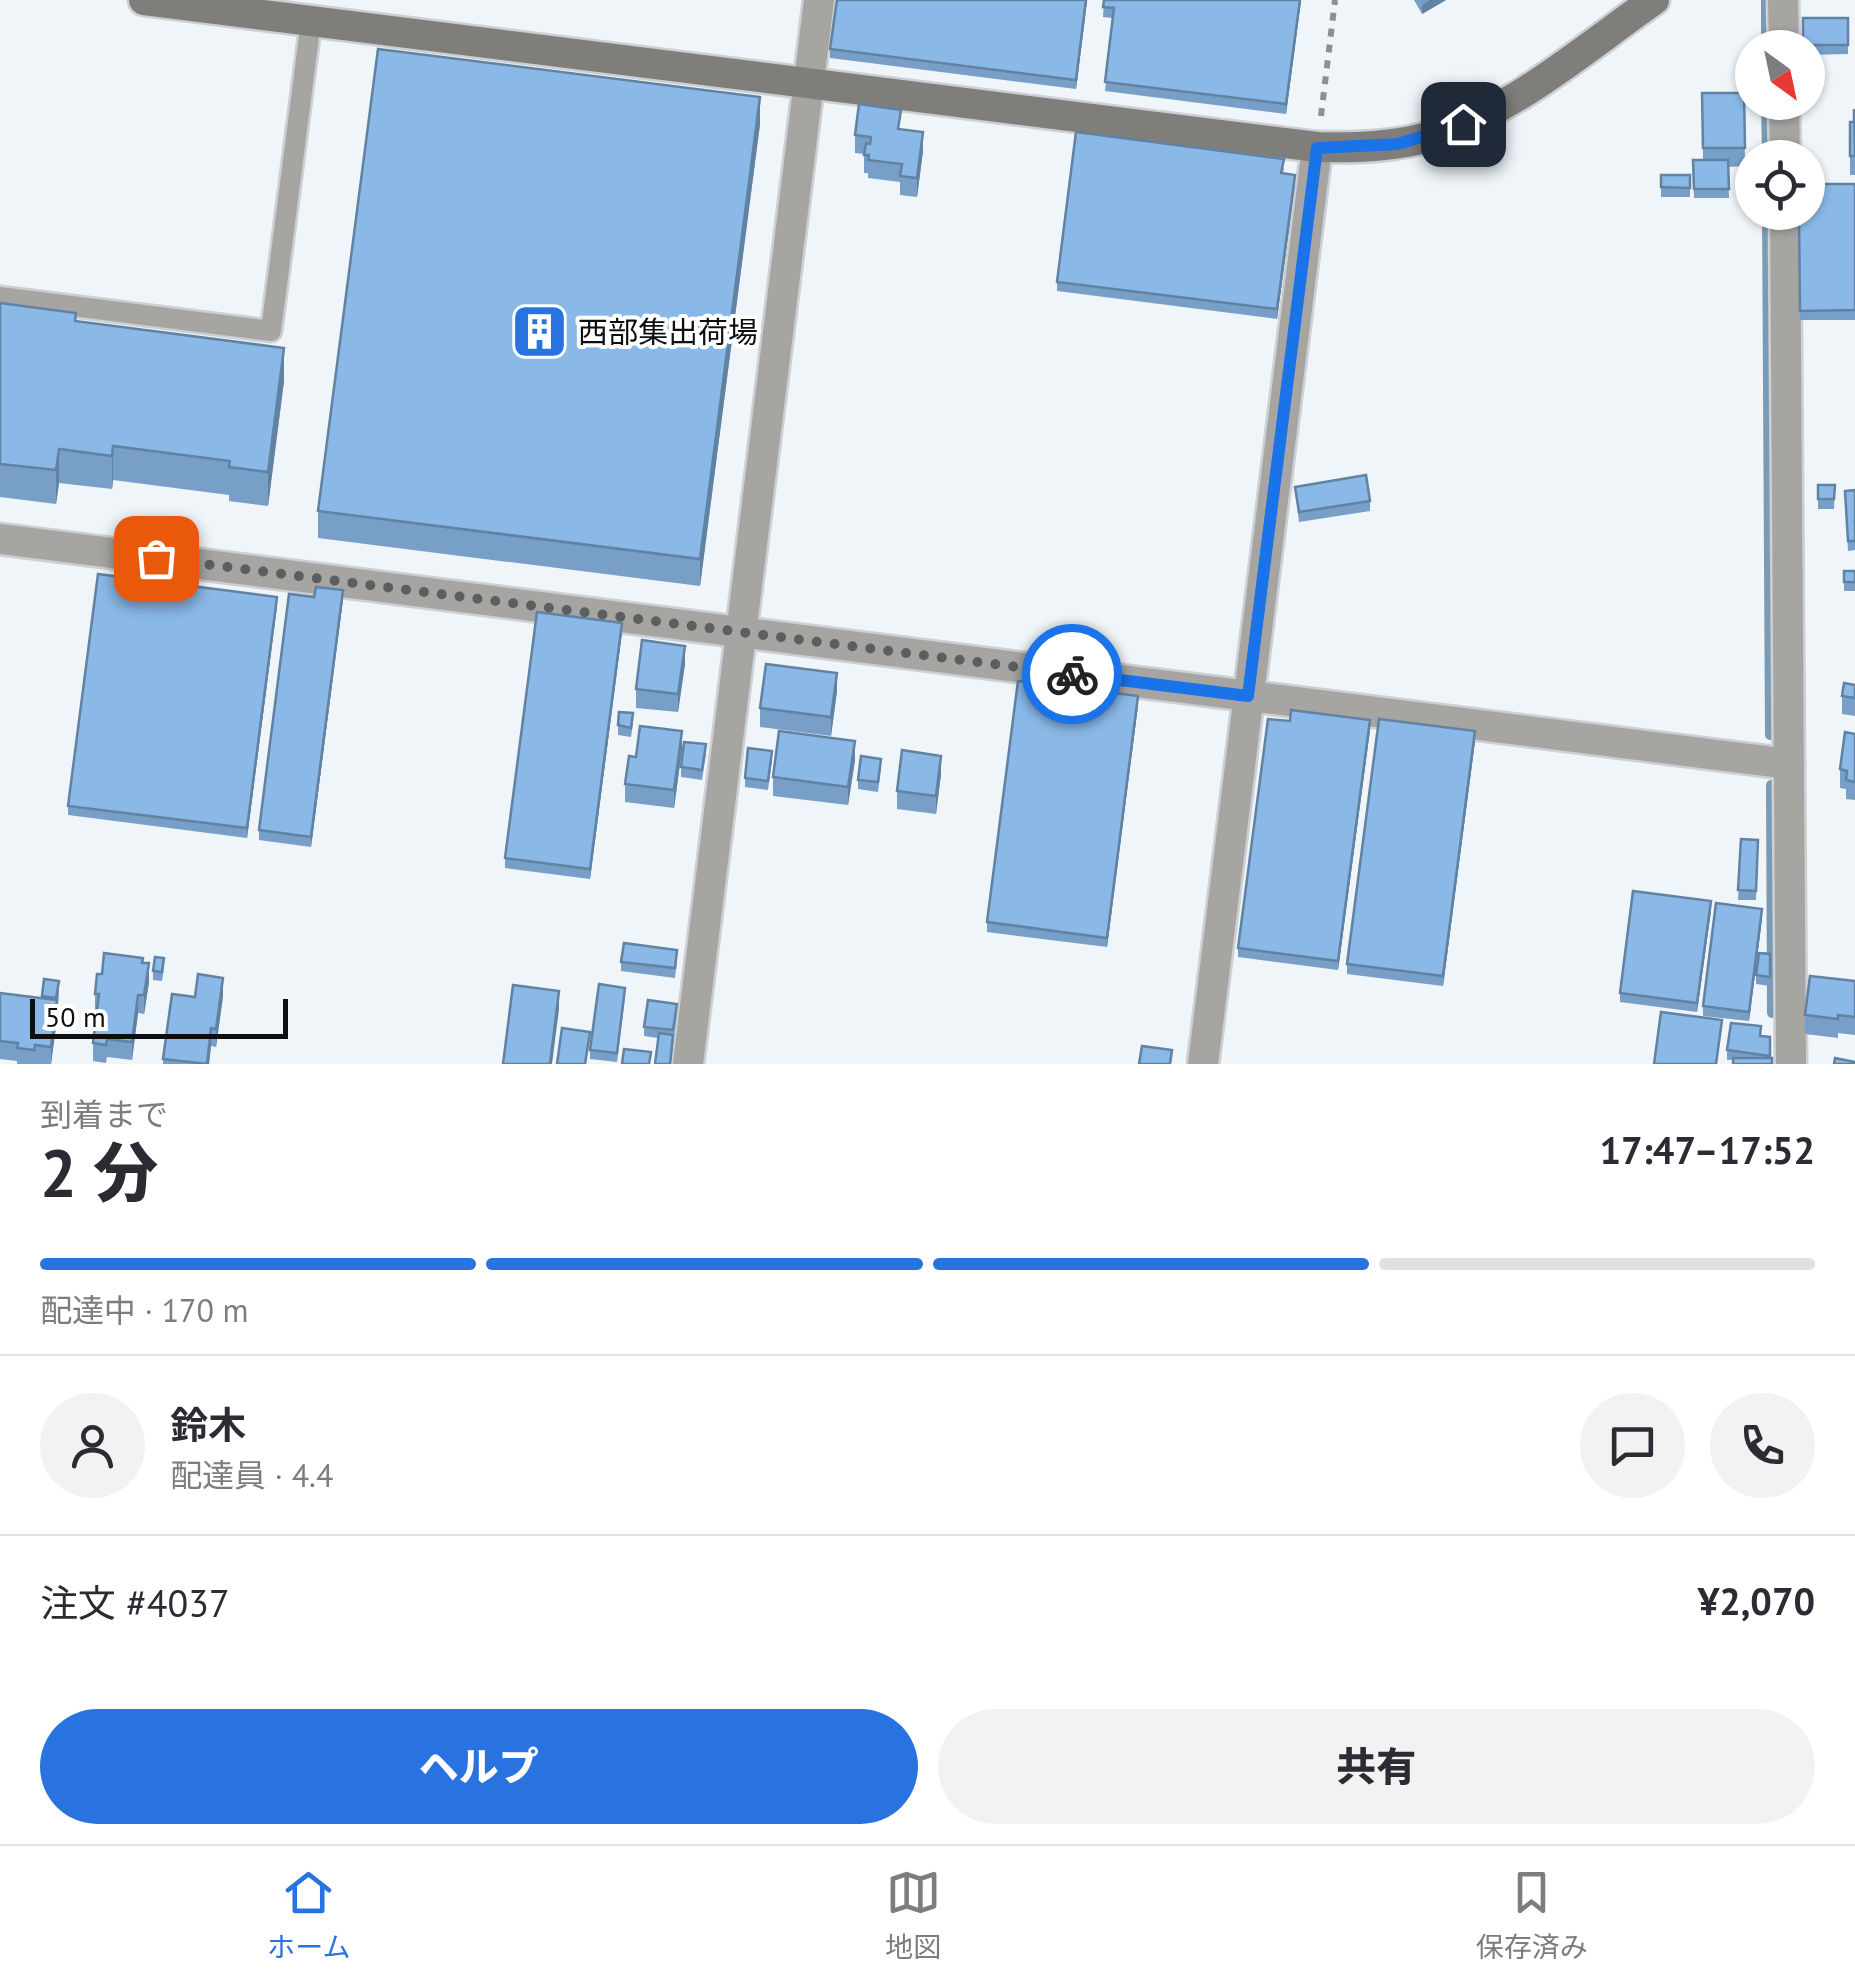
<!DOCTYPE html>
<html lang="ja">
<head>
<meta charset="utf-8">
<style>
  :root { --surface:#fff; --page:#f2f2f3; --text:#2b2b33; --muted:#7c7c81; --line:#e1e1e2; --accent:#2873df }
  body { margin:0; font-family:"PT Sans","Noto Sans JP",sans-serif; background:var(--page); color:var(--text); height:100vh; display:flex; flex-direction:column; font-size:38px; white-space:nowrap }
  * { box-sizing:border-box; margin:0 }
  p { font-size:32px; color:var(--muted) }
  .icon { flex:none; width:55px; height:55px; fill:none; stroke:currentColor; stroke-width:2; stroke-linecap:round; stroke-linejoin:round }
  .map { position:relative; height:1064px; overflow:hidden }
  .details { display:flex; flex-direction:column; background:var(--surface); flex:1 }
  .details>* { flex:none }
  .needle { width:65px; rotate:147deg }
  .tools { position:absolute; left:1735px; top:30px; display:grid; gap:20px }
  .tools a { display:grid; place-items:center; width:90px; height:90px; border-radius:50%; background:var(--surface); box-shadow:0 2px 8px #0004; font-size:50px }
  .scale { position:absolute; left:30px; bottom:25px; width:258px; box-sizing:border-box; padding-left:10px; border:5px solid #0c0e0f; border-top:0; font-size:28px; line-height:35px; white-space:nowrap; color:#0c0e0f; -webkit-text-stroke:8px #fff; paint-order:stroke }
  .pin { position:absolute; display:grid; place-items:center; width:85px; height:85px; color:#fff; margin:-42px; border-radius:20px; box-shadow:0 5px 15px #0006 }
  .courier { position:absolute; display:grid; place-items:center; width:100px; height:100px; margin:-50px; border:8px solid #1a73e8; border-radius:50%; background:#fff; color:#222; box-shadow:0 2px 12px #0007 }
  .head em { font-style:normal; font-weight:800 }
  .head div { display:flex; flex-direction:column-reverse }
  .head { display:flex; align-items:center; justify-content:space-between; height:170px; padding:0 40px }
  h1 { font-size:65px; font-weight:800; line-height:75px }
  .bar { display:grid; grid-template-columns:repeat(4,1fr); gap:15px 10px; align-content:center; height:120px; padding:0 40px }
  .bar i { height:12px; border-radius:8px; background:var(--line) }
  .bar .selected { background:var(--accent) }
  .bar p { grid-column:span 4 }
  .line { display:flex; align-items:center; gap:25px; padding:0 40px; border-top:2px solid var(--line) }
  .line div { flex:1 }
  .round { display:grid; place-items:center; flex:none; width:105px; height:105px; border-radius:52px; background:var(--page) }
  .button { display:flex; gap:20px; margin-top:auto; padding:20px 40px }
  .button a { flex:1; height:115px; border-radius:60px; background:var(--accent); color:#fff; font-size:40px; font-weight:800; line-height:115px; text-align:center }
  .button a+a { background:var(--page); color:var(--text) }
  .tabs { display:flex; justify-content:space-around; align-items:center; height:140px; border-top:2px solid var(--line); background:var(--surface); font-size:28px; color:var(--muted) }
  .tabs a { display:grid; justify-items:center; gap:5px }
  .tabs .selected { color:var(--accent) }
  .map>svg:first-child { display:block }
  .lines { fill:none; stroke-linecap:round; stroke-linejoin:round }
  .stream { stroke:#7b9bb4; stroke-width:10 }
  .lane-casing { stroke:#ccd0d4; stroke-width:25 }
  .street-casing { stroke:#ccd0d4; stroke-width:35 }
  .secondary-casing { stroke:#ccd0d4; stroke-width:35 }
  .path { stroke:#8c9093; stroke-width:6; stroke-dasharray:8 8; stroke-linecap:butt }
  .lane { stroke:#a6a5a2; stroke-width:20 }
  .street { stroke:#a6a5a2; stroke-width:30 }
  .secondary { stroke:#807e7b; stroke-width:30 }
  .wall { fill:#779fc8 }
  .shaded-wall { fill:#6182a2 }
  .building { fill:#8ab9e8; stroke:#6182a2; stroke-width:2.5 }
  .done { stroke:#5c5f61; stroke-width:10; stroke-dasharray:0 18 }
  .route { stroke:#1a73e8; stroke-width:12 }
  .labels { text-anchor:middle; dominant-baseline:central; stroke-width:8; stroke-linejoin:round; paint-order:stroke }
  .poi-label { font-size:30px; fill:#0c0e0f; stroke:#fff; text-anchor:start }
</style>
</head>
<body>
<div class="map">
<svg width="1855" height="1064" viewBox="0 0 1855 1064">
  <rect width="100%" height="100%" fill="#f0f5fa"/>
  <g class="lines">
    <g class="stream">
      <path d="M 1766,0 L 1766,48"/>
      <path d="M 1766,102 L 1767,158"/>
      <path d="M 1767,212 L 1770,735"/>
      <path d="M 1771,785 L 1772,1013"/>
    </g>
    <defs>
      <path id="lane" d="M 0,297 L 271,331 L 311,21"/>
      <g id="street">
        <path d="M 1783,0 L 1784,48"/>
        <path d="M 1784,102 L 1785,158"/>
        <path d="M 1785,212 L 1791,1064"/>
        <path d="M 0,539 L 1789,764"/>
        <path d="M 688,1064 L 819,0"/>
        <path d="M 1203,1064 L 1317,147"/>
      </g>
      <path id="secondary" d="M 144,0 L 1317,147 C 1356,148 1394,147 1432,136 C 1514,111 1585,48 1654,0"/>
    </defs>
    <use href="#lane" class="lane-casing"/>
    <use href="#street" class="street-casing"/>
    <use href="#secondary" class="secondary-casing"/>
    <path class="path" d="M 1321,116 L 1335,0"/>
    <use href="#lane" class="lane"/>
    <use href="#street" class="street"/>
    <use href="#secondary" class="secondary"/>
  </g>
  <g class="wall">
    <path d="M 1087,0 L 1076,89 L 830,58 L 830,49 Z"/>
    <path d="M 1104,0 L 1301,0 L 1286,114 L 1105,91 L 1113,18 L 1103,17 Z"/>
    <path d="M 1414,0 L 1446,0 L 1422,14 Z"/>
    <path d="M 1803,18 L 1848,18 L 1848,54 L 1808,55 L 1808,48 L 1803,48 Z"/>
    <path d="M 1702,93 L 1744,93 L 1745,166 L 1728,167 L 1729,198 L 1694,198 L 1693,160 L 1703,160 Z"/>
    <path d="M 1855,109 L 1855,175 L 1850,175 L 1850,122 L 1854,122 Z"/>
    <path d="M 760,124 L 700,586 L 318,538 L 318,511 Z"/>
    <path d="M 901,129 L 923,151 L 917,197 L 900,195 L 900,182 L 868,178 L 868,173 L 864,173 L 864,154 L 855,153 L 855,135 Z"/>
    <path d="M 1284,168 L 1283,173 L 1295,184 L 1277,319 L 1057,291 L 1057,282 Z"/>
    <rect x="1661" y="175" width="29" height="22"/>
    <path d="M 1855,184 L 1855,320 L 1800,320 L 1799,212 Z"/>
    <path d="M 0,303 L 76,321 L 284,381 L 268,506 L 229,501 L 229,495 L 113,480 L 112,489 L 59,483 L 56,504 L 0,497 Z"/>
    <path d="M 1818,485 L 1835,485 L 1834,509 L 1818,509 Z"/>
    <path d="M 1295,487 L 1370,501 L 1370,511 L 1299,522 Z"/>
    <path d="M 1855,490 L 1855,550 L 1848,551 L 1845,491 Z"/>
    <rect x="1844" y="571" width="11" height="20"/>
    <path d="M 314,597 L 343,599 L 311,847 L 259,840 L 259,830 Z"/>
    <path d="M 277,606 L 247,838 L 68,815 L 68,806 Z"/>
    <path d="M 622,632 L 590,879 L 505,868 L 505,858 Z"/>
    <path d="M 685,664 L 678,712 L 636,708 L 636,689 Z"/>
    <path d="M 837,691 L 831,736 L 760,727 L 760,708 Z"/>
    <path d="M 1842,696 L 1855,698 L 1855,716 L 1842,714 Z"/>
    <path d="M 1138,705 L 1107,947 L 987,932 L 987,922 Z"/>
    <path d="M 1290,721 L 1370,730 L 1338,970 L 1238,957 L 1238,948 Z"/>
    <path d="M 633,723 L 631,737 L 618,735 L 618,725 Z"/>
    <path d="M 1855,734 L 1855,800 L 1846,799 L 1846,789 L 1840,788 L 1840,769 Z"/>
    <path d="M 1475,741 L 1443,986 L 1347,974 L 1347,964 Z"/>
    <path d="M 682,749 L 674,808 L 625,802 L 625,784 L 636,757 Z"/>
    <path d="M 706,754 L 702,780 L 681,777 L 681,767 Z"/>
    <path d="M 772,760 L 768,790 L 745,787 L 745,778 Z"/>
    <path d="M 855,760 L 848,805 L 773,796 L 773,777 Z"/>
    <path d="M 881,768 L 878,792 L 858,789 L 858,780 Z"/>
    <path d="M 941,774 L 936,814 L 897,809 L 897,791 Z"/>
    <path d="M 1741,839 L 1758,840 L 1756,900 L 1738,900 Z"/>
    <path d="M 1711,910 L 1697,1012 L 1620,1002 L 1620,993 Z"/>
    <path d="M 1762,918 L 1749,1021 L 1703,1016 L 1703,1006 Z"/>
    <path d="M 1770,954 L 1770,986 L 1756,984 L 1756,975 Z"/>
    <path d="M 677,959 L 675,978 L 621,971 L 621,962 Z"/>
    <path d="M 143,963 L 149,982 L 144,1014 L 138,1013 L 132,1060 L 107,1057 L 106,1063 L 93,1061 L 93,1043 L 97,1012 L 95,1012 L 95,994 L 102,974 Z"/>
    <path d="M 164,967 L 162,981 L 153,980 L 153,971 Z"/>
    <path d="M 44,979 L 59,991 L 57,1019 L 51,1064 L 17,1064 L 17,1061 L 0,1059 L 0,993 L 42,998 Z"/>
    <path d="M 1855,981 L 1855,1035 L 1838,1033 L 1838,1038 L 1805,1034 L 1805,1015 Z"/>
    <path d="M 223,996 L 216,1047 L 211,1046 L 209,1064 L 163,1064 L 163,1059 L 195,997 Z"/>
    <path d="M 625,997 L 617,1062 L 590,1059 L 590,1050 Z"/>
    <path d="M 677,1013 L 671,1064 L 655,1064 L 658,1038 L 644,1036 L 644,1027 Z"/>
    <path d="M 1761,1036 L 1770,1037 L 1770,1058 L 1727,1060 L 1727,1050 Z"/>
  </g>
  <g class="shaded-wall">
    <path d="M 1086,0 L 1087,0 L 1076,89 L 1076,80 Z"/>
    <path d="M 1300,0 L 1301,0 L 1286,114 L 1286,104 Z"/>
    <path d="M 1430,0 L 1446,0 L 1422,14 L 1422,5 Z"/>
    <path d="M 760,97 L 760,124 L 700,586 L 700,559 Z"/>
    <path d="M 923,132 L 923,151 L 917,197 L 917,178 Z"/>
    <path d="M 1295,175 L 1295,184 L 1277,319 L 1277,309 Z"/>
    <path d="M 284,348 L 284,381 L 268,506 L 268,472 Z"/>
    <path d="M 113,446 L 113,480 L 112,489 L 112,456 Z"/>
    <path d="M 59,449 L 59,483 L 56,504 L 56,470 Z"/>
    <path d="M 343,590 L 343,599 L 311,847 L 311,837 Z"/>
    <path d="M 277,597 L 277,606 L 247,838 L 247,828 Z"/>
    <path d="M 622,623 L 622,632 L 590,879 L 590,869 Z"/>
    <path d="M 685,646 L 685,664 L 678,712 L 678,694 Z"/>
    <path d="M 837,673 L 837,691 L 831,736 L 831,717 Z"/>
    <path d="M 1138,696 L 1138,705 L 1107,947 L 1107,938 Z"/>
    <path d="M 1370,720 L 1370,730 L 1338,970 L 1338,961 Z"/>
    <path d="M 682,731 L 682,749 L 674,808 L 674,790 Z"/>
    <path d="M 1475,731 L 1475,741 L 1443,986 L 1443,976 Z"/>
    <path d="M 855,741 L 855,760 L 848,805 L 848,787 Z"/>
    <path d="M 941,756 L 941,774 L 936,814 L 936,796 Z"/>
    <path d="M 1711,901 L 1711,910 L 1697,1012 L 1697,1003 Z"/>
    <path d="M 1762,909 L 1762,918 L 1749,1021 L 1749,1012 Z"/>
    <path d="M 149,963 L 149,982 L 144,1014 L 144,995 Z"/>
    <path d="M 223,978 L 223,996 L 216,1047 L 216,1029 Z"/>
    <path d="M 59,981 L 57,1019 L 51,1064 L 51,1047 Z"/>
    <path d="M 559,991 L 559,1009 L 552,1064 L 550,1064 Z"/>
    <path d="M 138,995 L 138,1013 L 132,1060 L 132,1042 Z"/>
    <path d="M 211,1028 L 211,1046 L 209,1064 L 207,1064 Z"/>
  </g>
  <g class="building">
    <path d="M 837,0 L 1086,0 L 1076,80 L 830,49 Z"/>
    <path d="M 1104,0 L 1300,0 L 1286,104 L 1105,82 L 1114,8 L 1103,7 Z"/>
    <rect x="1803" y="18" width="45" height="27"/>
    <path d="M 378,49 L 760,97 L 700,559 L 318,511 Z"/>
    <path d="M 1702,93 L 1744,93 L 1745,148 L 1703,148 Z"/>
    <path d="M 859,104 L 901,110 L 898,129 L 923,132 L 917,178 L 900,176 L 902,164 L 868,160 L 869,155 L 864,155 L 866,143 L 870,144 L 871,137 L 855,135 Z"/>
    <path d="M 1854,109 L 1855,156 L 1850,156 L 1850,122 L 1854,122 Z"/>
    <path d="M 1076,132 L 1284,159 L 1281,173 L 1295,175 L 1277,309 L 1057,282 Z"/>
    <path d="M 1693,160 L 1728,160 L 1729,189 L 1694,189 Z"/>
    <path d="M 1661,175 L 1690,175 L 1690,188 L 1661,187 Z"/>
    <path d="M 1808,184 L 1855,184 L 1855,310 L 1800,311 L 1799,212 L 1808,212 Z"/>
    <path d="M 0,303 L 76,313 L 75,321 L 284,348 L 268,472 L 229,467 L 230,461 L 113,446 L 112,456 L 59,449 L 56,470 L 0,464 Z"/>
    <path d="M 1366,475 L 1370,501 L 1299,512 L 1295,487 Z"/>
    <path d="M 1818,485 L 1835,485 L 1834,499 L 1818,499 Z"/>
    <path d="M 1855,490 L 1855,541 L 1848,541 L 1845,491 Z"/>
    <rect x="1844" y="571" width="11" height="11"/>
    <path d="M 98,574 L 277,597 L 247,828 L 68,806 Z"/>
    <path d="M 316,587 L 343,590 L 311,837 L 259,830 L 289,594 L 314,597 Z"/>
    <path d="M 537,612 L 622,623 L 590,869 L 505,858 Z"/>
    <path d="M 642,640 L 685,646 L 678,694 L 636,689 Z"/>
    <path d="M 766,664 L 837,673 L 831,717 L 760,708 Z"/>
    <path d="M 1018,681 L 1138,696 L 1107,938 L 987,922 Z"/>
    <path d="M 1844,683 L 1855,685 L 1855,698 L 1842,696 Z"/>
    <path d="M 1291,710 L 1370,720 L 1338,961 L 1238,948 L 1268,719 L 1290,721 Z"/>
    <path d="M 619,712 L 633,713 L 631,728 L 618,725 Z"/>
    <path d="M 1379,719 L 1475,731 L 1443,976 L 1347,964 Z"/>
    <path d="M 640,726 L 682,731 L 674,790 L 625,784 L 629,756 L 636,757 Z"/>
    <path d="M 779,731 L 855,741 L 848,787 L 773,777 Z"/>
    <path d="M 1845,732 L 1855,734 L 1855,782 L 1846,780 L 1847,771 L 1840,769 Z"/>
    <path d="M 684,742 L 706,744 L 702,770 L 681,767 Z"/>
    <path d="M 748,748 L 772,751 L 768,781 L 745,778 Z"/>
    <path d="M 902,750 L 941,756 L 936,796 L 897,791 Z"/>
    <path d="M 861,756 L 881,759 L 878,782 L 858,780 Z"/>
    <path d="M 1741,839 L 1758,840 L 1756,891 L 1738,890 Z"/>
    <path d="M 1633,891 L 1711,901 L 1697,1003 L 1620,993 Z"/>
    <path d="M 1716,903 L 1762,909 L 1749,1012 L 1703,1006 Z"/>
    <path d="M 624,943 L 677,950 L 675,968 L 621,962 Z"/>
    <path d="M 104,953 L 143,958 L 142,963 L 149,963 L 144,995 L 138,995 L 132,1042 L 107,1039 L 106,1045 L 93,1043 L 99,994 L 95,994 L 97,974 L 102,974 Z"/>
    <path d="M 1759,953 L 1770,954 L 1770,977 L 1756,975 Z"/>
    <path d="M 155,957 L 164,958 L 162,972 L 153,971 Z"/>
    <path d="M 198,974 L 223,978 L 216,1029 L 211,1028 L 207,1064 L 163,1059 L 172,994 L 195,997 Z"/>
    <path d="M 1810,976 L 1855,981 L 1855,1017 L 1838,1015 L 1838,1019 L 1805,1015 Z"/>
    <path d="M 44,979 L 59,981 L 56,998 L 42,996 Z"/>
    <path d="M 599,984 L 625,988 L 617,1053 L 590,1050 Z"/>
    <path d="M 513,985 L 559,991 L 550,1064 L 503,1064 Z"/>
    <path d="M 0,993 L 57,1000 L 51,1047 L 35,1045 L 34,1050 L 17,1048 L 18,1043 L 0,1041 Z"/>
    <path d="M 648,1000 L 677,1004 L 673,1030 L 644,1027 Z"/>
    <path d="M 1661,1012 L 1722,1020 L 1716,1064 L 1654,1064 Z"/>
    <path d="M 1731,1023 L 1761,1026 L 1760,1036 L 1770,1037 L 1770,1056 L 1727,1050 Z"/>
    <path d="M 562,1028 L 590,1032 L 585,1064 L 557,1064 Z"/>
    <path d="M 659,1033 L 673,1035 L 670,1064 L 655,1064 Z"/>
    <path d="M 1142,1046 L 1172,1050 L 1170,1064 L 1139,1064 Z"/>
    <path d="M 624,1049 L 651,1052 L 649,1064 L 622,1064 Z"/>
    <rect x="1733" y="1058" width="39" height="6"/>
    <path d="M 1835,1058 L 1855,1062 L 1855,1064 L 1834,1064 Z"/>
  </g>
  <g class="lines">
    <path class="done" d="M 156,558 L 1072,674"/>
    <path class="route" d="M 1072,674 L 1248,696 L 1317,148 L 1398,144 L 1463,124"/>
  </g>
  <defs>
    <symbol id="building-square" viewBox="-11 -11 22 22"><rect x="-9" y="-9" width="18" height="18" rx="4" fill="#2873df" stroke="#fff"/><path d="M-4-6H4V6H1V3H-1V6H-4ZM-2.5-4.3h1.7v1.8h-1.7ZM.8-4.3h1.7v1.8H.8ZM-2.5-1h1.7V.8h-1.7ZM.8-1h1.7V.8H.8Z" fill="#fff"/></symbol>
  </defs>
  <g fill-rule="evenodd">
    <use href="#building-square" x="508" y="300" width="63" height="63"/>
  </g>
  <g class="labels">
    <g class="poi-label">
      <text x="578" y="331">西部集出荷場</text>
    </g>
  </g>
</svg>
<div class="tools">
<a><svg class="needle" viewBox="-14 -14 28 28"><path d="M0-13l5 13h-10z" fill="#e53935"/><path d="M0 13l5-13h-10z" fill="#7c7c81"/></svg></a>
<a><svg class="icon" aria-label="locate" viewBox="0 0 24 24"><circle cx="12" cy="12" r="6"/><path d="M12 2v4M12 18v4M2 12h4M18 12h4"/></svg></a>
</div>
<div class="scale">50 m</div>
<div class="pin" style="left:156px;top:558px;background:#ea580c"><svg class="icon" aria-label="bag" viewBox="0 0 24 24"><path d="M5 8h14l-1 12H6zM9 8a3 3 0 0 1 6 0"/></svg></div>
<div class="pin" style="left:1463px;top:124px;background:#1f2937"><svg class="icon" aria-label="home" viewBox="0 0 24 24"><path d="M3 11l9-7 9 7M6 9v11h12V9"/></svg></div>
<div class="courier" style="left:1072px;top:674px"><svg class="icon" aria-label="bike" viewBox="0 0 24 24"><circle cx="6" cy="16" r="4"/><circle cx="18" cy="16" r="4"/><path d="M6 16l4-8h5l3 8M10 8l3 8H6M13 5h3"/></svg></div>
</div>
<section class="details">
<div class="head"><div><h1>2 分</h1><p>到着まで</p></div><em>17:47–17:52</em></div>
<div class="bar"><i class="selected"></i><i class="selected"></i><i class="selected"></i><i></i><p>配達中 · 170 m</p></div>
<div class="line" style="height:180px"><a class="round"><svg class="icon" aria-label="person" viewBox="0 0 24 24"><circle cx="12" cy="8" r="4"/><path d="M4 21q1-7 8-7t8 7"/></svg></a><div><b>鈴木</b><p>配達員 · 4.4</p></div><a class="round"><svg class="icon" aria-label="chat" viewBox="0 0 24 24"><path d="M4 5h16v11H9l-5 4z"/></svg></a><a class="round"><svg class="icon" aria-label="phone" viewBox="0 0 24 24"><path d="M5 4h4l2 5-3 2q2 4 5 5l2-3 5 2v4C11 20 4 13 5 4z"/></svg></a></div>
<div class="line" style="height:130px"><div>注文 #4037</div><b>¥2,070</b></div>
<div class="button"><a>ヘルプ</a><a>共有</a></div>
</section>
<nav class="tabs">
<a class="selected"><svg class="icon" aria-label="home" viewBox="0 0 24 24"><path d="M3 11l9-7 9 7M6 9v11h12V9"/></svg>ホーム</a>
<a><svg class="icon" aria-label="map" viewBox="0 0 24 24"><path d="M3 6l6-2 6 2 6-2v14l-6 2-6-2-6 2zM9 4v14M15 6v14"/></svg>地図</a>
<a><svg class="icon" aria-label="saved" viewBox="0 0 24 24"><path d="M7 4h10v16l-5-4-5 4z"/></svg>保存済み</a>
</nav>
</body>
</html>
